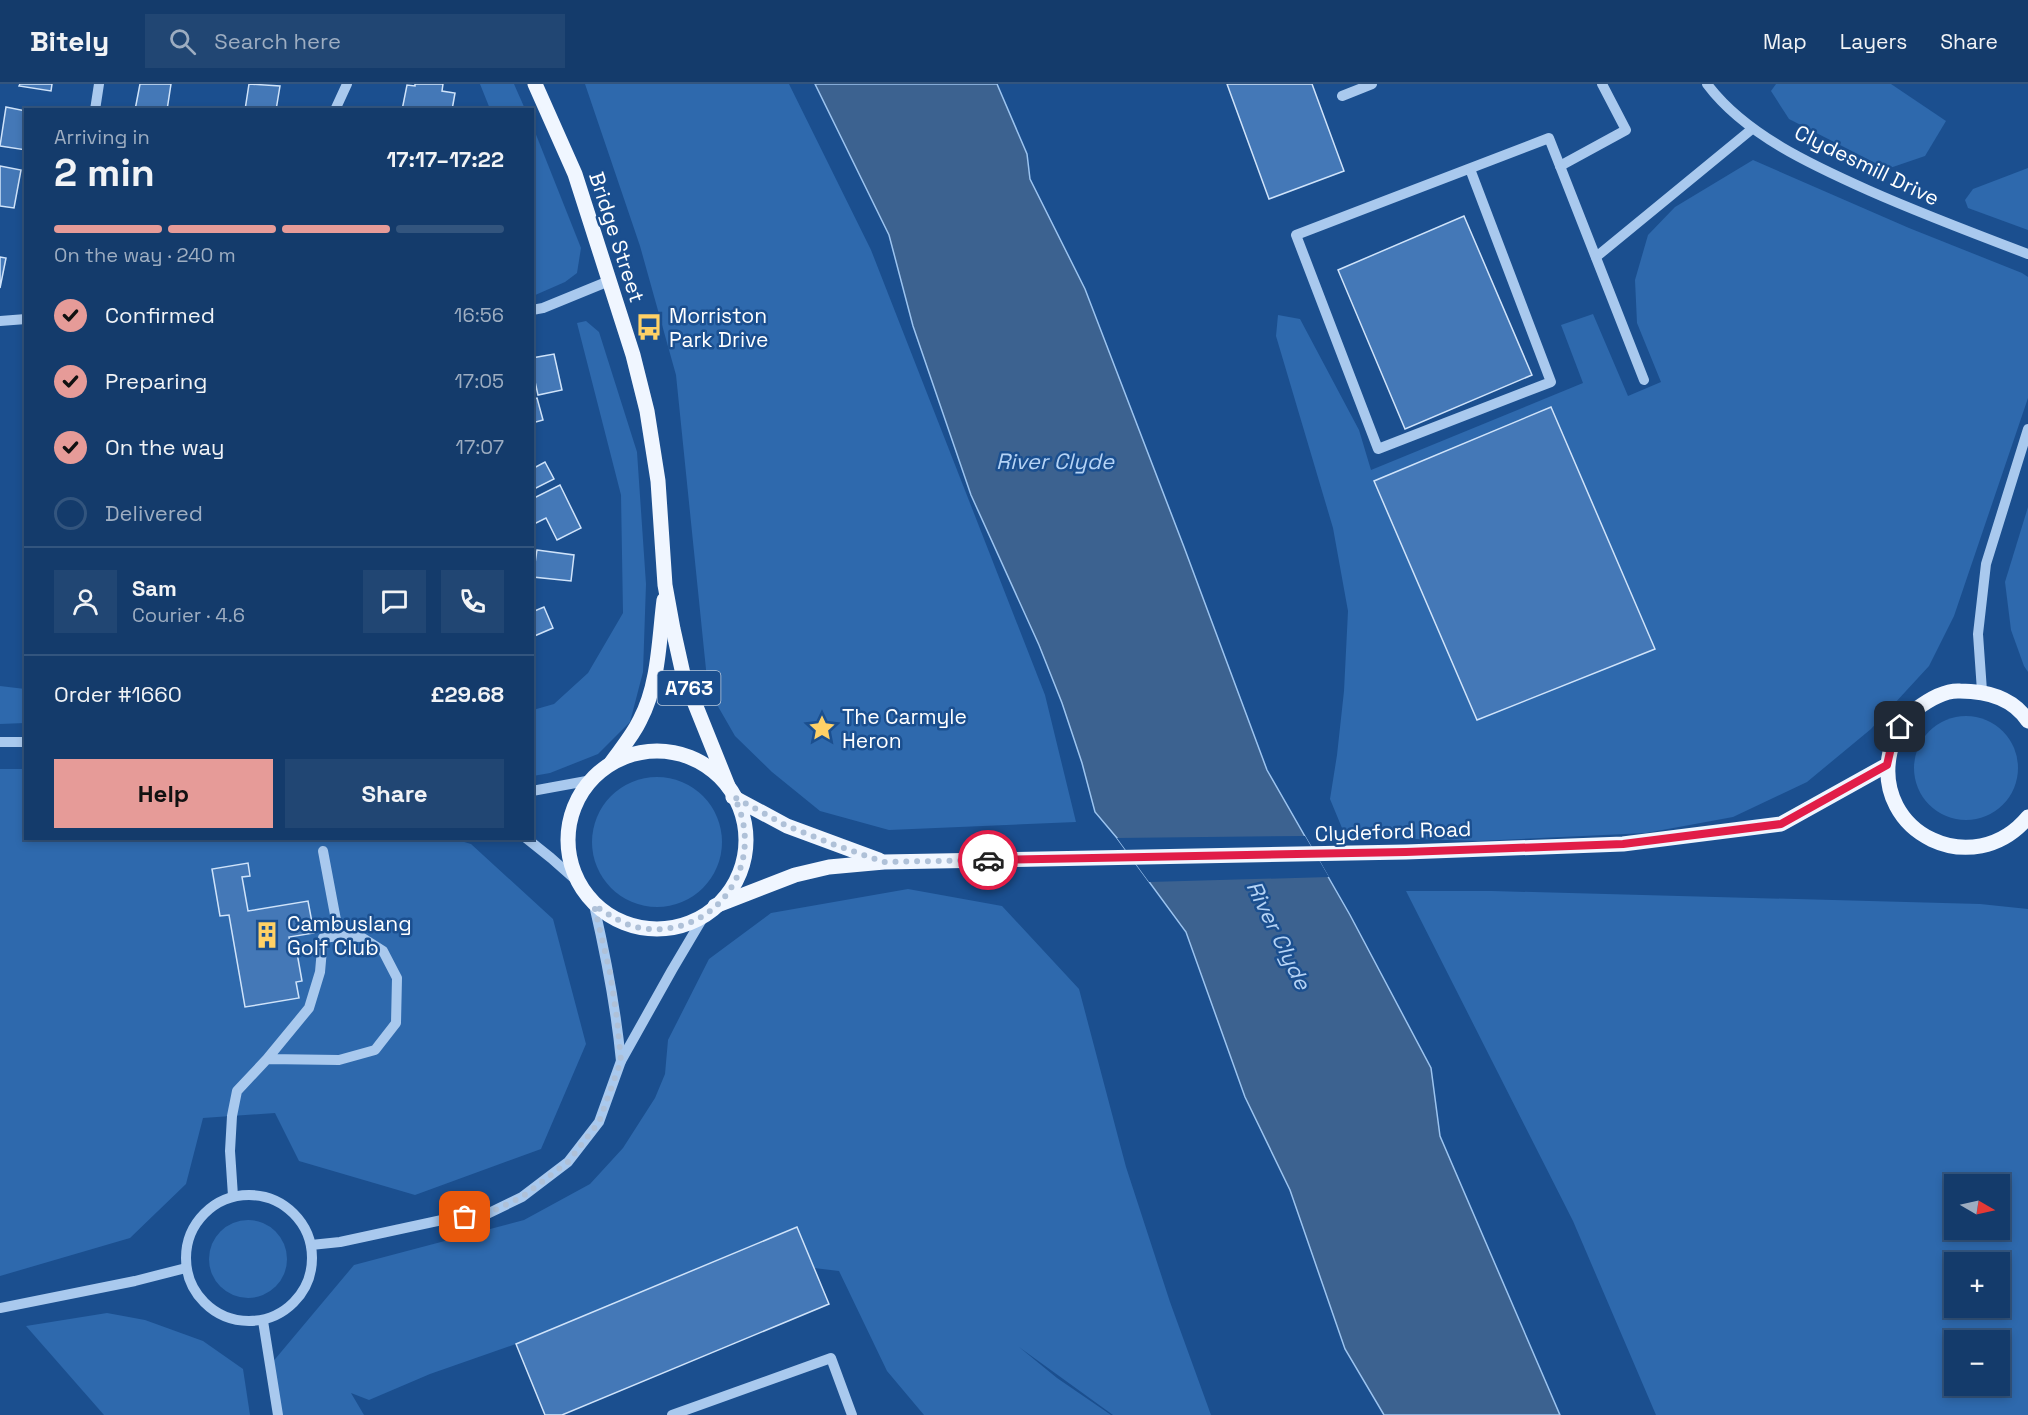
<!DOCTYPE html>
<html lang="en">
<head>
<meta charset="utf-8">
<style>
  :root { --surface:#143b6b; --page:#214673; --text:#f1f3f6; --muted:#9dadc1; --line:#33557e; --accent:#e69b98 }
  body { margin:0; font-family:"Space Grotesk",sans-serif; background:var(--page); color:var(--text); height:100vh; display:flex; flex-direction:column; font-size:22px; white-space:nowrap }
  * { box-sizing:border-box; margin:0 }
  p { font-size:20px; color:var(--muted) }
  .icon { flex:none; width:33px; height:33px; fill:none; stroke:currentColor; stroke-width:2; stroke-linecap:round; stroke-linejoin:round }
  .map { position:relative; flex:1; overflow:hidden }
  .details { position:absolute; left:24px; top:24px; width:510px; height:732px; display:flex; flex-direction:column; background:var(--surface); border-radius:0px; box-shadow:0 3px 9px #0003,0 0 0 2px var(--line) }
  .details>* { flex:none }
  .needle { width:39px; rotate:99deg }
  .controls { position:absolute; left:1944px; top:1090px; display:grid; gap:12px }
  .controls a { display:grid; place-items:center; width:66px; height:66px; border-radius:0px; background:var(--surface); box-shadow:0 3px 9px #0003,0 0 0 2px var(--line); font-size:30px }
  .pin { position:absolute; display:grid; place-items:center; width:51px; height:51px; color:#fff; margin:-26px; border-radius:12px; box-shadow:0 3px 9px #0006 }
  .courier { position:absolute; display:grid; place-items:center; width:60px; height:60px; margin:-30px; border:4px solid #e11d48; border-radius:50%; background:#fff; color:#222; box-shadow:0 2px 8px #0007 }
  .headline em { font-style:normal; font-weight:800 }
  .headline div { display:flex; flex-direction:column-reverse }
  .headline { display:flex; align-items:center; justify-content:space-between; height:102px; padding:0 30px }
  h1 { font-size:39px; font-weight:800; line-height:45px }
  .bar { display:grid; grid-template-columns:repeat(4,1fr); gap:9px 6px; align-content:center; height:72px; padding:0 30px }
  .bar i { height:8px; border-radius:4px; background:var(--line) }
  .bar .selected { background:var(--accent) }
  .bar p { grid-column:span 4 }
  .line { display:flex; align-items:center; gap:15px; padding:0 30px; border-top:2px solid var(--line) }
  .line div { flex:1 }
  .round { display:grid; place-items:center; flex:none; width:63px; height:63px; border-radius:0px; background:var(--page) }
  ol { padding:0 30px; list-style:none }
  li { display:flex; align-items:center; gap:18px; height:66px }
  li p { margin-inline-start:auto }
  li .icon { padding:6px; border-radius:50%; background:var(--accent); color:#111; stroke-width:4 }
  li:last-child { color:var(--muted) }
  li i { width:33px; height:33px; border:3px solid var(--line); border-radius:50% }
  .action { display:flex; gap:12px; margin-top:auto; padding:12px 30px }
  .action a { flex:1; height:69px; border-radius:0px; background:var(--accent); color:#111; font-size:24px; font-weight:800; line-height:69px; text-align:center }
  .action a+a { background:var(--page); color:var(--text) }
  header { display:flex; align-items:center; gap:36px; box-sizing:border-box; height:84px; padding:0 30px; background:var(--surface); border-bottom:2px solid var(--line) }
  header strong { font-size:28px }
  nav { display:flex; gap:33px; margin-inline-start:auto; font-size:21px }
  .search { width:420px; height:54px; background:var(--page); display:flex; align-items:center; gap:15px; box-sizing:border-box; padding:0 21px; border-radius:0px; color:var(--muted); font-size:22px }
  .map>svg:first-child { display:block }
  .green { fill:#2e69ad; fill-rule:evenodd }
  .water { fill:#3c6290; stroke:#9cc4f0; stroke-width:1.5 }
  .pier { fill:#1b4f8f }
  .building { fill:#4478b7; stroke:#cfe3fa; stroke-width:1.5 }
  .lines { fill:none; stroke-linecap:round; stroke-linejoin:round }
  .minor { stroke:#a9c9ee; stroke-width:10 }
  .major { stroke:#f0f6ff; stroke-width:15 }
  .done { stroke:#afc1d8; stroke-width:6; stroke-dasharray:0 10.8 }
  .route { stroke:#e11d48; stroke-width:8 }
  .labels { text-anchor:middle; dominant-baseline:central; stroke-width:5; stroke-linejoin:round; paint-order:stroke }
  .shield { fill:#1b4f8f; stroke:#bbcadd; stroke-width:1.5 }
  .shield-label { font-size:20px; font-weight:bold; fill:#fff }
  .street-label { font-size:21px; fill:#fff; stroke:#1b4f8f }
  .poi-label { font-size:21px; fill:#fff; stroke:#1b4f8f; text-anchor:start }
  .water-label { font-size:22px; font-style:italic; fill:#b5d3f5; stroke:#1b4f8f }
</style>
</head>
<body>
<header>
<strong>Bitely</strong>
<div class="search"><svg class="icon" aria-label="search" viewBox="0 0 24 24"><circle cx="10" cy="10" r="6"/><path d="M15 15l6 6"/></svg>Search here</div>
<nav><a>Map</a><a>Layers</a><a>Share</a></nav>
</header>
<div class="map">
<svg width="2028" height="1331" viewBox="0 0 2028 1331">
  <rect width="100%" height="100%" fill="#1b4f8f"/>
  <g class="green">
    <path d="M 480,0 L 514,0 L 525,25 L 490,25 Z"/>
    <path d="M 585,0 L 789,0 L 871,166 L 1045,611 L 1076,738 L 889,746 L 820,727 L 772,688 L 735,652 L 708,605 L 676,291 L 640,162 Z"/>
    <path d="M 1776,0 L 1891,0 L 1946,37 L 1925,72 L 1887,85 L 1789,35 L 1771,7 Z"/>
    <path d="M 533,43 L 581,164 L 577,189 L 565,198 L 533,212 Z"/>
    <path d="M 1753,76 L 1909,144 L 2022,189 L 2028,193 L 2028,314 L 1954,532 L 1929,582 L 1871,645 L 1807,698 L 1733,733 L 1646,749 L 1479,757 L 1351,753 L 1342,744 L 1330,715 L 1337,671 L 1344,607 L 1348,527 L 1333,444 L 1276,252 L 1278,231 L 1300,235 L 1359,346 L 1371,386 L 1583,299 L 1561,241 L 1593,230 L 1628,312 L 1661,298 L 1637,239 L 1635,196 L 1648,151 L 1675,123 Z"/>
    <path d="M 2028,84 L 2028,146 L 1968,124 L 1965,116 L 1973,105 Z"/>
    <path d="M 586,237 L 599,248 L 637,368 L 646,500 L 643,588 L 630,638 L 598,670 L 550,689 L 533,692 L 533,626 L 554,620 L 588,589 L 623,529 L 621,411 L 577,239 Z"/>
    <path d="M 2028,423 L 2028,588 L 2024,582 L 2011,546 L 2005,498 Z"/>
    <path d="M 0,602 L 25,605 L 25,639 L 0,640 Z"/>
    <circle cx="1966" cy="684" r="52"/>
    <path d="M 0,685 L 25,685 L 26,754 L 451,754 L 471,760 L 553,835 L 586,960 L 541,1065 L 415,1111 L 299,1077 L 275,1029 L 203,1034 L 186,1100 L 130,1154 L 0,1192 Z"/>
    <circle cx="657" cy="758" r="65"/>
    <path d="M 908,805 L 1002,822 L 1079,905 L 1126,1083 L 1170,1218 L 1211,1331 L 1113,1331 L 1019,1263 L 1057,1294 L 1111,1331 L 924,1331 L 887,1287 L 839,1187 L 814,1184 L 796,1143 L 516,1260 L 430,1290 L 369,1316 L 351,1309 L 364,1331 L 278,1331 L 271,1280 L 354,1181 L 524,1136 L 590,1100 L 623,1064 L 655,1014 L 665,990 L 668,956 L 709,875 L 771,829 Z"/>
    <path d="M 1406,807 L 1492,807 L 1980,820 L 2028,825 L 2028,1331 L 1656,1331 L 1573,1137 ZM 1954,1101 L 2000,1101 L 2000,1146 L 1954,1146 ZM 1954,1179 L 2000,1179 L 2000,1224 L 1954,1224 ZM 1954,1257 L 2000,1257 L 2000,1302 L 1954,1302 Z"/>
    <circle cx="248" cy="1175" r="39"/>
    <path d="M 107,1229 L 145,1236 L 203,1257 L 243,1285 L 250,1331 L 104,1331 L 26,1242 Z"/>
  </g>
  <path class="water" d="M 815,0 L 997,0 L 1027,70 L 1030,95 L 1085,205 L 1184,463 L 1267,686 L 1350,831 L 1431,984 L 1440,1052 L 1560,1331 L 1384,1331 L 1345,1265 L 1290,1106 L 1245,1013 L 1186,848 L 1117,754 L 1095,728 L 1082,679 L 1062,619 L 1039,561 L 971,411 L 913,242 L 889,151 Z"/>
  <path class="pier" d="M 1305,752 L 1329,793 L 1149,798 L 1117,754 Z"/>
  <g class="building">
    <path d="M 20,0 L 52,0 L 51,7 L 19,2 Z"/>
    <path d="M 140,0 L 171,0 L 167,26 L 135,26 Z"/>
    <path d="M 249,0 L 280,2 L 276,26 L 245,26 Z"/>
    <path d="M 415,0 L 443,0 L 442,7 L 455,9 L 452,26 L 402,26 L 407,1 L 415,2 Z"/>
    <path d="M 1227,0 L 1312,0 L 1344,87 L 1269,115 Z"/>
    <path d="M 6,23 L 26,27 L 26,66 L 0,62 Z"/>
    <path d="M 0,82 L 21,86 L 14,124 L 0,122 Z"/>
    <path d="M 1464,132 L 1532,291 L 1405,345 L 1338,186 Z"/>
    <path d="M 0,173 L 6,174 L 0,204 Z"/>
    <path d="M 554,270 L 562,306 L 538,311 L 532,284 L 532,274 Z"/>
    <path d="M 537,314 L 543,336 L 532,339 L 532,315 Z"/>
    <path d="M 1551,323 L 1655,565 L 1477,636 L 1374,397 Z"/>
    <path d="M 545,378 L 554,395 L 532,406 L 532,385 Z"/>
    <path d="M 560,401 L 581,444 L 557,456 L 546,434 L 532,441 L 532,415 Z"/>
    <path d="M 537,466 L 574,471 L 571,497 L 533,493 Z"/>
    <path d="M 544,523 L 553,544 L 532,553 L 532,528 Z"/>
    <path d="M 248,779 L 250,792 L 242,793 L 248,827 L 308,817 L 314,849 L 289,853 L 292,870 L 297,869 L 302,897 L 296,898 L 299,914 L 245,923 L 229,831 L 220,832 L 212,785 Z"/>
    <path d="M 797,1143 L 829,1220 L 562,1331 L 545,1331 L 516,1260 Z"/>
  </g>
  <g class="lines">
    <g class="minor">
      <path d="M 1707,0 C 1745,51 1814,82 1870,107 C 1922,130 1975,150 2028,170"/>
      <path d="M 1342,12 L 1372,0"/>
      <path d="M 95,26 L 99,0"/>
      <path d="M 335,26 L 347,0"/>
      <path d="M 1560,82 L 1626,46 L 1602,0"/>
      <path d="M 1470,85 L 1551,298 L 1378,365 L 1296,151 L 1549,54 L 1644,296"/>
      <path d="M 1596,173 L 1752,45"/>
      <path d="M 532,226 L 543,224 L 609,197"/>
      <path d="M 0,237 L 26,235"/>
      <path d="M 1982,607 L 1978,550 L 1986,480 L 2028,345"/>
      <path d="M 0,658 L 26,658"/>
      <path d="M 532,707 L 592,696"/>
      <path d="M 526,754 L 551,774 L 577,797"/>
      <path d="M 323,767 L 339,852"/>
      <path d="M 594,821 C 606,873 616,924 621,977"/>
      <circle cx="249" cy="1174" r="63"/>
      <path d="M 233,1112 L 230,1067 L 232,1032 L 237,1007 L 267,975 L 309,924 L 320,888 L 323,854 L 339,852 L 361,853 L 383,867 L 397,894 L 396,939 L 375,966 L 339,976 L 267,975"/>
      <path d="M 311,1161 L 340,1158 L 442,1136 L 487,1130 L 522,1113 L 568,1078 L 599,1038 L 621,977 L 672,886 L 704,832"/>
      <path d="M 0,1224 L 135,1197 L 186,1184"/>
      <path d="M 263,1237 L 278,1331"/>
      <path d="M 672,1331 L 831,1274 L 852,1331"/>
    </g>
    <g class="major">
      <path d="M 535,0 L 575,90 L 633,271 L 647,327 L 658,397 L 665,501 L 673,545 L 683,590 L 728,702"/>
      <path d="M 2028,637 C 2013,614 1986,607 1960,607 C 1944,606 1928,616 1915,626 C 1902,636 1894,651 1890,668 C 1872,750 1974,798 2028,733"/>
      <circle cx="657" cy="756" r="89"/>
      <path d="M 611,679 C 621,665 633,651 640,636 C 659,600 659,555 664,516"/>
      <path d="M 733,713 L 787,742 L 879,776"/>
      <path d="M 715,822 L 795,791 L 829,783 L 884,778 L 1406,768 L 1623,760 L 1781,740 L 1887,681"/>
    </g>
  </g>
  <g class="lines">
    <path class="done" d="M 465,1133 L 487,1130 L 522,1113 L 568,1078 L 599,1038 L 621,977 L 617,935 L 610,889 L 594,821 C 611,832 628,844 648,845 C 721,850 767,776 734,713 L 787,742 L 835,761 L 884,778 L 988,776"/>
    <path class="route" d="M 988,776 L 1406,768 L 1623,760 L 1781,740 L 1887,681 L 1893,655 L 1900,643"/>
  </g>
  <defs>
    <symbol id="bus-bare" viewBox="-9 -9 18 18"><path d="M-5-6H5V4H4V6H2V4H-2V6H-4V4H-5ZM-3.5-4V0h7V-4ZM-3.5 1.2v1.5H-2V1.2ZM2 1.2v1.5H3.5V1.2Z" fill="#ffd166" stroke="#1b4f8f" stroke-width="2.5" paint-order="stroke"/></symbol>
    <symbol id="sight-bare" viewBox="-9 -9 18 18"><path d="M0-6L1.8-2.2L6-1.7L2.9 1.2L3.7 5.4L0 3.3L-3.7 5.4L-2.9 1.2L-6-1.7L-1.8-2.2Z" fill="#ffd166" stroke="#1b4f8f" stroke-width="2.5" paint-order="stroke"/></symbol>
    <symbol id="building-bare" viewBox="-9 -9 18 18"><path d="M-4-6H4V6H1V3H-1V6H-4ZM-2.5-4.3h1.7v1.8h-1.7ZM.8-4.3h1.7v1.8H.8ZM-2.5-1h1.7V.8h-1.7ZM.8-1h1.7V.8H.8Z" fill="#ffd166" stroke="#1b4f8f" stroke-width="2.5" paint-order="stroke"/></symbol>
  </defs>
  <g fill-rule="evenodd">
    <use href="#bus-bare" x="630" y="224" width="38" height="38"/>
    <use href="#sight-bare" x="803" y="625" width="38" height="38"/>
    <use href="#building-bare" x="248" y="832" width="38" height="38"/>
  </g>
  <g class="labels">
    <rect class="shield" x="657.5" y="587" width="63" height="34" rx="4.5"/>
    <g class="shield-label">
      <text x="689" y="604">A763</text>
    </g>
    <g class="street-label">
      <text transform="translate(1867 81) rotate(26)">Clydesmill Drive</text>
      <text transform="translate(617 153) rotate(72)">Bridge Street</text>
      <text transform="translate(1393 747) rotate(-2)">Clydeford Road</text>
    </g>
    <g class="poi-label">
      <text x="669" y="231">Morriston<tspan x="669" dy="24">Park Drive</tspan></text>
      <text x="842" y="632">The Carmyle<tspan x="842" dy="24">Heron</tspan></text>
      <text x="287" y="839">Cambuslang<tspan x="287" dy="24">Golf Club</tspan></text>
    </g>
    <g class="water-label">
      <text x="1055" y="377">River Clyde</text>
      <text transform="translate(1279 851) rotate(64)">River Clyde</text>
    </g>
  </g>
</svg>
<div class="controls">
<a><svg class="needle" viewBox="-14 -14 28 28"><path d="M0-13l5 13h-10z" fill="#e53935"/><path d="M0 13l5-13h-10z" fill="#9dadc1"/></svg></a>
<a>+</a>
<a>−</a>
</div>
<div class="pin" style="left:465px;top:1133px;background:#ea580c"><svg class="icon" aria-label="bag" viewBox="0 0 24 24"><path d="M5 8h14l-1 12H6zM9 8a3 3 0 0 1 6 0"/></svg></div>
<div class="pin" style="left:1900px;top:643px;background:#1f2937"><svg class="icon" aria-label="home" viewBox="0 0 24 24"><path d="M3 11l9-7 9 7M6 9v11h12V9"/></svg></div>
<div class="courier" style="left:988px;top:776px"><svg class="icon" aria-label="car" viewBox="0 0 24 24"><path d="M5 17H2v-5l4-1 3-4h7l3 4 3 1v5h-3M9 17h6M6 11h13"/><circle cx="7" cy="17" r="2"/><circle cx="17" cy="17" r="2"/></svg></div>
<section class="details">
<div class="headline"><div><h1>2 min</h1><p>Arriving in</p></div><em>17:17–17:22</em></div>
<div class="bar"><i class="selected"></i><i class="selected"></i><i class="selected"></i><i></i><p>On the way · 240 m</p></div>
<ol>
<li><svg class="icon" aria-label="check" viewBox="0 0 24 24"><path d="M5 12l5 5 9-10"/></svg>Confirmed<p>16:56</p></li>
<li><svg class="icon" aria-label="check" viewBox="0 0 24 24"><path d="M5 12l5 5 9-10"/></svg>Preparing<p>17:05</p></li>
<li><svg class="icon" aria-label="check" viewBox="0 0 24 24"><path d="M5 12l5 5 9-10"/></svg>On the way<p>17:07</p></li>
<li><i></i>Delivered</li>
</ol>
<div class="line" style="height:108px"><a class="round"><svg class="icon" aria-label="person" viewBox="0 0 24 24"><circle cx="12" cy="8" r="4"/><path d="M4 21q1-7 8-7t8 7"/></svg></a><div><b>Sam</b><p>Courier · 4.6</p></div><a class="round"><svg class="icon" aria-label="chat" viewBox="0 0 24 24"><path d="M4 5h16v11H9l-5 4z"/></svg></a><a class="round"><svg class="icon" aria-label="phone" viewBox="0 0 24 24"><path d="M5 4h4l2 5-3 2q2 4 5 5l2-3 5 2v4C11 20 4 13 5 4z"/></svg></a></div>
<div class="line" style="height:78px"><div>Order #1660</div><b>£29.68</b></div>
<div class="action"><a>Help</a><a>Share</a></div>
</section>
</div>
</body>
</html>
